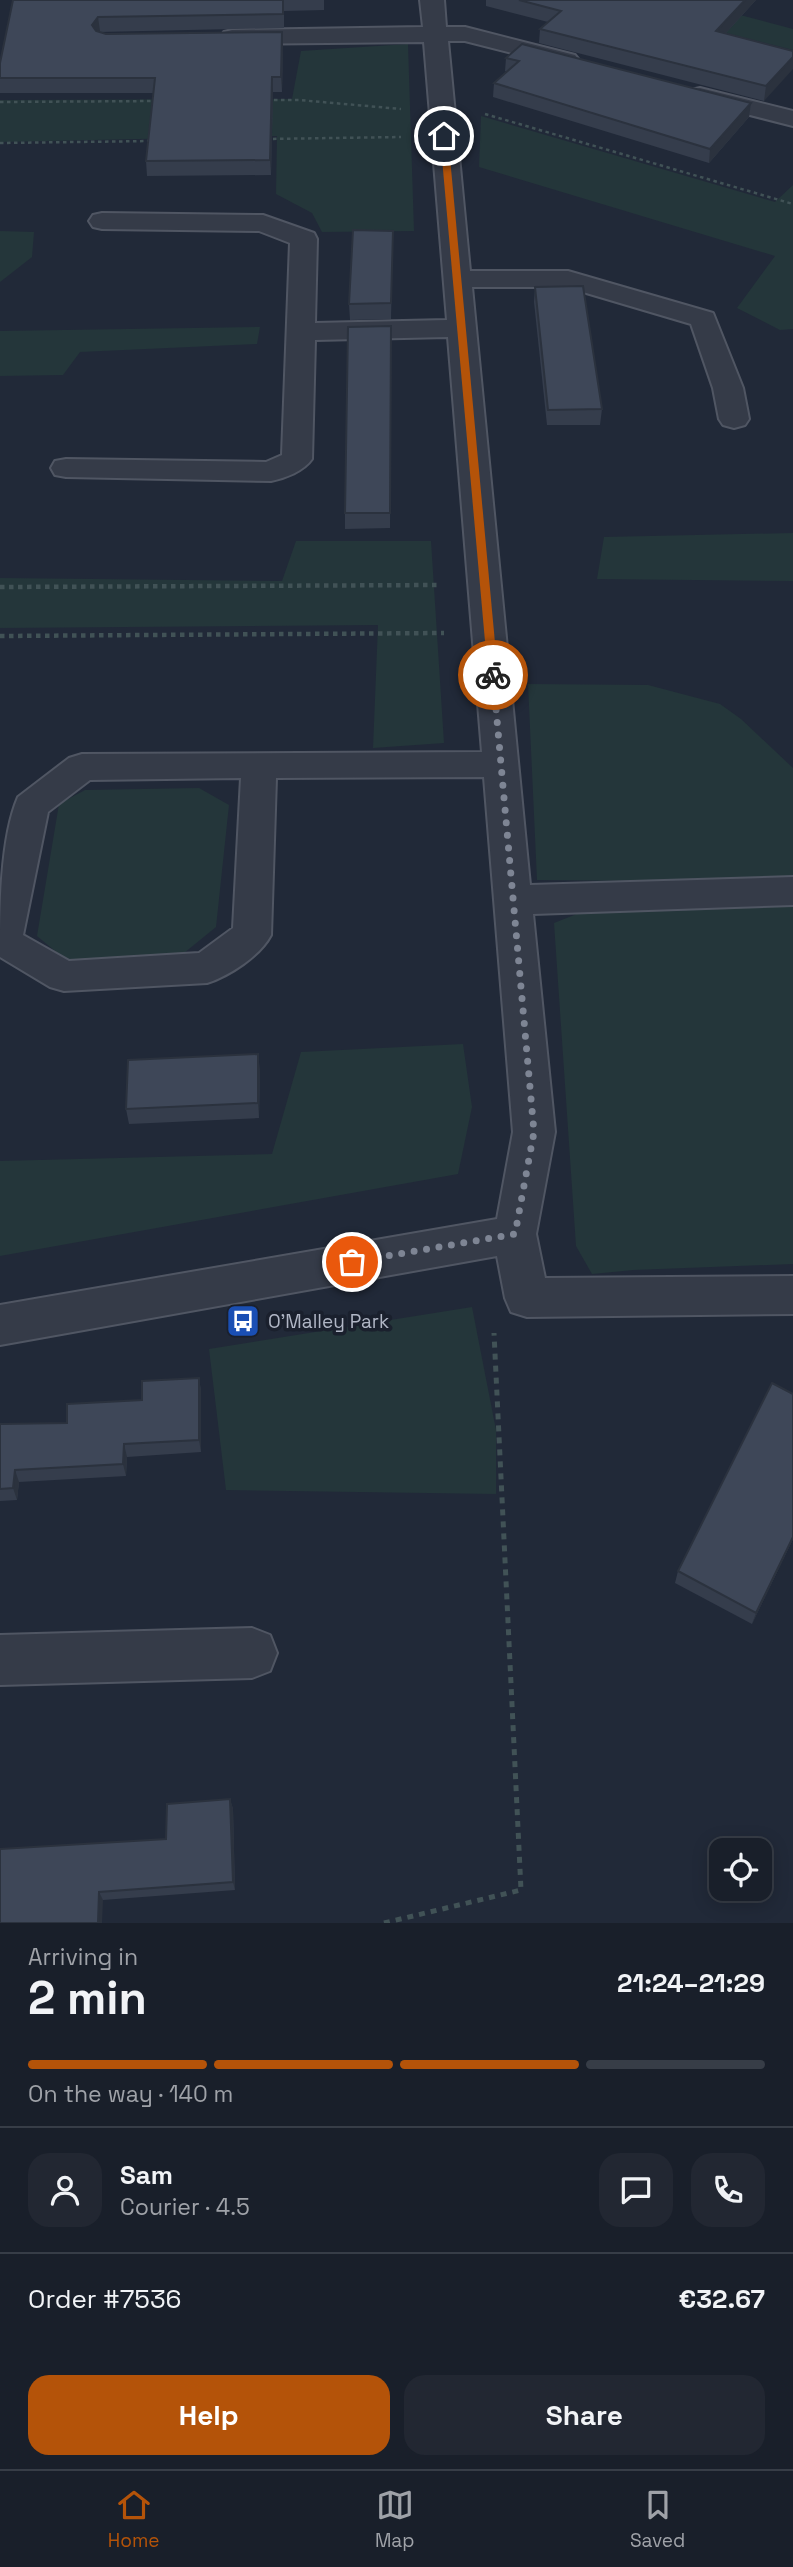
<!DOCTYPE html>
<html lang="en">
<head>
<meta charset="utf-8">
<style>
  :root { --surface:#191f2a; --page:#222732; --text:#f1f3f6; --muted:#9fa2a8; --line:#373d47; --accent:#b45309 }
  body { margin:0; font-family:"Space Grotesk",sans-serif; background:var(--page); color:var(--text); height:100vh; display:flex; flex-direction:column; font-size:26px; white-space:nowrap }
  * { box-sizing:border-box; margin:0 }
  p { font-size:23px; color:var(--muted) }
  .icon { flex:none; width:38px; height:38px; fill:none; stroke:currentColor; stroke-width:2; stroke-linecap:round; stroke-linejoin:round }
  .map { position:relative; height:1923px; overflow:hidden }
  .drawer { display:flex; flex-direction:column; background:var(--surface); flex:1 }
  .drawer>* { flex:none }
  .controls { position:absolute; left:709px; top:1838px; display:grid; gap:14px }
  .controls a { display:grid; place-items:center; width:63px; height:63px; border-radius:14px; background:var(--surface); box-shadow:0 4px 18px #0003,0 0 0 2px var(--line); font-size:35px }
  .pin { position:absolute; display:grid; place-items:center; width:60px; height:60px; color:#fff; margin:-30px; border:4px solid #fff; border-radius:50%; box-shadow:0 2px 7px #0007 }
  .courier { position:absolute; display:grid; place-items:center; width:70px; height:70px; margin:-35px; border:5px solid #b45309; border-radius:50%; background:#fff; color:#222; box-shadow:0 2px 9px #0007 }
  .overview em { font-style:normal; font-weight:600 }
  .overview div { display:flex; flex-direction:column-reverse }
  .overview { display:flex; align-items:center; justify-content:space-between; height:119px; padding:0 28px }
  h1 { font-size:46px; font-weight:600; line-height:52px }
  .bar { display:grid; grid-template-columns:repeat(4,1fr); gap:10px 7px; align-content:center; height:84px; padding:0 28px }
  .bar i { height:9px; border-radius:5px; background:var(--line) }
  .bar .active { background:var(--accent) }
  .bar p { grid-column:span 4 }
  .line { display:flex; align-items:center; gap:18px; padding:0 28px; border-top:2px solid var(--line) }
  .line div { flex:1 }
  .round { display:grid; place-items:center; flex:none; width:74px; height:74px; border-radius:21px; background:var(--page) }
  .primary-button { display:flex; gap:14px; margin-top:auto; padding:14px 28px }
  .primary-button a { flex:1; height:80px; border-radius:21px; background:var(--accent); color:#fff; font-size:28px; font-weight:600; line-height:80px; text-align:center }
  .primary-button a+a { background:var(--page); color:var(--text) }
  .dock { display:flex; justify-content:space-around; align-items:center; height:98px; border-top:2px solid var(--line); background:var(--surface); font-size:19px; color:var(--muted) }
  .dock a { display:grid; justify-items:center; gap:4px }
  .dock .active { color:var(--accent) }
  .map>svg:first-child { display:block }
  .green { fill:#24363a }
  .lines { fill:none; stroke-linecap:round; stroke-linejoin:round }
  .street-casing { stroke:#505663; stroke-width:4 }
  .path-far2 { stroke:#415256; stroke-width:2.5; stroke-dasharray:3.5 3.5; stroke-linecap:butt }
  .path-far1 { stroke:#415256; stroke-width:4.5; stroke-dasharray:4.5 4.5; stroke-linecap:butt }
  .path { stroke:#415256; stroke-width:5; stroke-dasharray:6 6; stroke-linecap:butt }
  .street { fill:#353b48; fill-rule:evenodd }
  .wall { fill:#353d4c }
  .shaded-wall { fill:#2b323e }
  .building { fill:#3e4758; stroke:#2b323e; stroke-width:2 }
  .route { fill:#b45309 }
  .done { stroke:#7e8594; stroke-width:7; stroke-dasharray:0 12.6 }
  .labels { text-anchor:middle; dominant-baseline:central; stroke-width:7; stroke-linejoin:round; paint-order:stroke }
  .poi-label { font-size:19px; fill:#b0b6c5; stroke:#1a202d; text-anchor:start }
</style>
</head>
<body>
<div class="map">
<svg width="793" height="1923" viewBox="0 0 793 1923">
  <rect width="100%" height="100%" fill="#212938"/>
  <g class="green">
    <path d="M 594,0 L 683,0 L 793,29 L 793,50 Z"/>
    <path d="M 408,44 L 414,231 L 322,232 L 312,213 L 276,194 L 277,136 L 0,142 L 0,100 L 292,99 L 301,51 Z"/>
    <path d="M 481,116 L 775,202 L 793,185 L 793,329 L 780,330 L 737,308 L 775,256 L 479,167 Z"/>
    <path d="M 0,231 L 34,232 L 32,257 L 0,282 Z"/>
    <path d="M 260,327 L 257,344 L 80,352 L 63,375 L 0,376 L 0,331 Z"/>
    <path d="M 793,533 L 793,581 L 597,579 L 604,537 Z"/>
    <path d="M 296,541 L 431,541 L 444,743 L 373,748 L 378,625 L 0,628 L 0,578 L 282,581 Z"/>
    <path d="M 528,684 L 648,685 L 720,704 L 741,719 L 793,768 L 793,875 L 782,880 L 745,882 L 537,880 Z"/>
    <path d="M 199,788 L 229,805 L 216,927 L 184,953 L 66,960 L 37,936 L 59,804 L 85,790 Z"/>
    <path d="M 793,902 L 793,1264 L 633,1270 L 592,1274 L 576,1246 L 554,923 L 592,908 Z"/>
    <path d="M 463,1044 L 472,1107 L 458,1174 L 0,1256 L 0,1161 L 272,1154 L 301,1052 Z"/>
    <path d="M 472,1307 L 496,1430 L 496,1494 L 226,1490 L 209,1349 Z"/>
  </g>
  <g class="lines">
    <defs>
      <g id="street">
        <path d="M 420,0 L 444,0 L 446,27 L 465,27 L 575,55 L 579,60 L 575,65 L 567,67 L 465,41 L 448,41 L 470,271 L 568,271 L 713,313 L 743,388 L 749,419 L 745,425 L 734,428 L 723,425 L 719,419 L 713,388 L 691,324 L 566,287 L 472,287 L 530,885 L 793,877 L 793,905 L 533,914 L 555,1132 L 536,1234 L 545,1278 L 793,1276 L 793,1314 L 527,1317 L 511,1312 L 505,1298 L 497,1256 L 0,1345 L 0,1305 L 497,1219 L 513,1132 L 484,777 L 276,778 L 271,935 C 260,956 229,976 207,983 L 64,991 L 50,987 L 0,957 C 0,910 0,839 18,797 L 69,758 L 82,754 L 482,752 L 448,337 L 315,340 L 312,459 C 304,471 285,478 271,481 L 66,477 L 55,475 L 51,468 L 55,461 L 66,459 L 266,462 L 282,455 L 290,243 L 259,231 L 102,229 L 93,227 L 89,221 L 93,215 L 102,213 L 263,215 L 314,233 L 317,239 L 315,323 L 447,320 L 424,42 L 232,44 L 224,42 L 220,37 L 224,32 L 232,30 L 423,27 ZM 241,778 L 233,928 L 199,953 L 69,961 L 23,935 L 48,812 L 90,780 Z"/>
        <path d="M 700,88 L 793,111 L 793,126 L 691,100 L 688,95 L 691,90 Z"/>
        <path d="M 252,1628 L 270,1635 L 277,1653 L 270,1671 L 252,1678 L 0,1685 L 0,1635 Z"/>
      </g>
    </defs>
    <use href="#street" class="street-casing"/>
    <g class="path-far2">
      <path d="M 267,100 L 299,100 L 401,109"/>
      <path d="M 0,102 L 157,101"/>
      <path d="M 485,114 L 793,204"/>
      <path d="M 266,139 L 401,137"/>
      <path d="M 0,143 L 153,141"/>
    </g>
    <g class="path-far1">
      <path d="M 0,587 L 438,585"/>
      <path d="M 0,636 L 444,633"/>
    </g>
    <path class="path" d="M 384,1923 L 521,1890 L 494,1333"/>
    <use href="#street" class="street"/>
  </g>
  <g class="wall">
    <path d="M 13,0 L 324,0 L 324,10 L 284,11 L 284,28 L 99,32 L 106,34 L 283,46 L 282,92 L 273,92 L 271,175 L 147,176 L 146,161 L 153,93 L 0,93 L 0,63 Z"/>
    <path d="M 486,0 L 756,0 L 725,34 L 793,51 L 764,101 L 539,43 L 540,29 L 548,22 L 486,6 Z"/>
    <path d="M 506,58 L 751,103 L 749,117 L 709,163 L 493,97 L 494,83 L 507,72 L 505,71 Z"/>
    <path d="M 393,231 L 391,319 L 350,320 L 349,304 Z"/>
    <path d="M 535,287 L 602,409 L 600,425 L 547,425 L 534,302 Z"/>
    <path d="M 391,326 L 390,528 L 345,529 L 345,513 Z"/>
    <path d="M 260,1069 L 259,1118 L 129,1124 L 126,1109 Z"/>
    <path d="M 199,1378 L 201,1391 L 201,1452 L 127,1457 L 126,1476 L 19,1482 L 17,1500 L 0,1501 L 0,1424 L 67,1423 L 142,1400 Z"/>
    <path d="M 793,1539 L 752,1624 L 675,1583 L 678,1571 Z"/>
    <path d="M 230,1799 L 233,1809 L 235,1890 L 103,1900 L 0,1923 L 166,1839 Z"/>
  </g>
  <g class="shaded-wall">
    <path d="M 745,0 L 756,0 L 714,46 L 716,31 Z"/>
    <path d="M 98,17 L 100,31 L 93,39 L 92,25 Z"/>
    <path d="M 282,32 L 283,46 L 282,92 L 281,77 Z"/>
    <path d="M 793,57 L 793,69 L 764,101 L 766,86 Z"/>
    <path d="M 272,77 L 273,92 L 271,175 L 270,160 Z"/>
    <path d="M 751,103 L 749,117 L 709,163 L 710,149 Z"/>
    <path d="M 258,1054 L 260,1069 L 259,1118 L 258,1103 Z"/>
    <path d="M 199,1378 L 201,1391 L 201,1452 L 199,1440 Z"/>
    <path d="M 124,1444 L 127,1457 L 126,1476 L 123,1464 Z"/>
    <path d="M 15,1470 L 19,1482 L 17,1500 L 13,1488 Z"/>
    <path d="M 793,1537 L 793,1539 L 752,1624 L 756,1613 Z"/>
    <path d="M 230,1799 L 233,1809 L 235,1890 L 233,1882 Z"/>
    <path d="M 99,1892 L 103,1900 L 102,1923 L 98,1923 Z"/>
  </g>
  <g class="building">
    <path d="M 13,0 L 283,0 L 283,14 L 98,17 L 92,25 L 96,31 L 106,34 L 282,32 L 281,77 L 272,77 L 270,160 L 146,161 L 155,78 L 0,78 L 0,63 Z"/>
    <path d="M 519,0 L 745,0 L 716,31 L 793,51 L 793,57 L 766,86 L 540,29 L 561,11 Z"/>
    <path d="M 522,44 L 751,103 L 710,149 L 494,83 L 519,61 L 506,58 Z"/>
    <path d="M 353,230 L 393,231 L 391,303 L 349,304 Z"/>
    <path d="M 583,286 L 602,409 L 548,410 L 535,287 Z"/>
    <path d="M 391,326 L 390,513 L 345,513 L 348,327 Z"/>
    <path d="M 258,1054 L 258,1103 L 126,1109 L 128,1060 Z"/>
    <path d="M 199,1378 L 199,1440 L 124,1444 L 123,1464 L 15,1470 L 13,1488 L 0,1489 L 0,1424 L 67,1423 L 67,1404 L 142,1400 L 142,1381 Z"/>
    <path d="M 772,1383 L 793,1394 L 793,1537 L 756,1613 L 678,1571 Z"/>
    <path d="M 230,1799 L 233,1882 L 99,1892 L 98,1923 L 0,1923 L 0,1849 L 166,1839 L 167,1804 Z"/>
  </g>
  <path class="route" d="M 444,134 L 448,136 L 498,675 L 493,678 L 488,675 L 440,136 Z"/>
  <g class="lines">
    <path class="done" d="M 352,1262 L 515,1234 L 534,1132 L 493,675"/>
  </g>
  <defs>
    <symbol id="bus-square" viewBox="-11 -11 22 22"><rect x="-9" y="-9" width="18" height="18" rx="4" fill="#1a4fb4" stroke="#1a202d"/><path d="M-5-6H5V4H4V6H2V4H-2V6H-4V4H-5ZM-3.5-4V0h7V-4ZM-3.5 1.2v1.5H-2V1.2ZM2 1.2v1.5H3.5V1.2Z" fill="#fff"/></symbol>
  </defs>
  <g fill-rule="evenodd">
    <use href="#bus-square" x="224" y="1302" width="38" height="38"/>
  </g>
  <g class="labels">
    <g class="poi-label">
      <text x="268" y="1321">O'Malley Park</text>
    </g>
  </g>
</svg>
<div class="controls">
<a><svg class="icon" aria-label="locate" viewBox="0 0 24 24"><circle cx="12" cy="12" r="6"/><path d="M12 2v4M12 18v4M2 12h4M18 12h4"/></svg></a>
</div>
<div class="pin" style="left:352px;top:1262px;background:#ea580c"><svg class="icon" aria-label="bag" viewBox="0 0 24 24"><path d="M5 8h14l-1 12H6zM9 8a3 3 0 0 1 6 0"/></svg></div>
<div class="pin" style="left:444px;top:136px;background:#1f2937"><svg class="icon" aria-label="home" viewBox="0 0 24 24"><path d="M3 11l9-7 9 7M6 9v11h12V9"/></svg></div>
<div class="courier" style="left:493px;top:675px"><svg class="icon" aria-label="bike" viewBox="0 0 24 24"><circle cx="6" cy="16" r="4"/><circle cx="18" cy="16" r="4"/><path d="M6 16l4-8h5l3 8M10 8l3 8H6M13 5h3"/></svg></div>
</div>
<section class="drawer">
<div class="overview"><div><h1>2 min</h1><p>Arriving in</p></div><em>21:24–21:29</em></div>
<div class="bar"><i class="active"></i><i class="active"></i><i class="active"></i><i></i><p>On the way · 140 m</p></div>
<div class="line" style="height:126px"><a class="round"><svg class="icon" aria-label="person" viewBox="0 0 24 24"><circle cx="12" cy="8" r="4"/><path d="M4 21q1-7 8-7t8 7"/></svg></a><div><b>Sam</b><p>Courier · 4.5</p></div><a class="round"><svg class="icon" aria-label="chat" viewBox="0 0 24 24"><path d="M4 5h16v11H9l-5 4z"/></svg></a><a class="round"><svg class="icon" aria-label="phone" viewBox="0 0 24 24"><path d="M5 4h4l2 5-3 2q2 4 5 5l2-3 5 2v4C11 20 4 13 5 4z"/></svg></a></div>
<div class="line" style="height:91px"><div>Order #7536</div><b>€32.67</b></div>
<div class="primary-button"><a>Help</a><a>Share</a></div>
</section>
<nav class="dock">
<a class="active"><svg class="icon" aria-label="home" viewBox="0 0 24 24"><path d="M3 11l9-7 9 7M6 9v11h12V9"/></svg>Home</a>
<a><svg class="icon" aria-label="map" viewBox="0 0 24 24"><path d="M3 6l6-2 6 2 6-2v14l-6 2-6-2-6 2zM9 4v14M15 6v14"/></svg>Map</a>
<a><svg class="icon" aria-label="saved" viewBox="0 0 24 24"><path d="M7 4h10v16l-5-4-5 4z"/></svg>Saved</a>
</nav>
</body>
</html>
